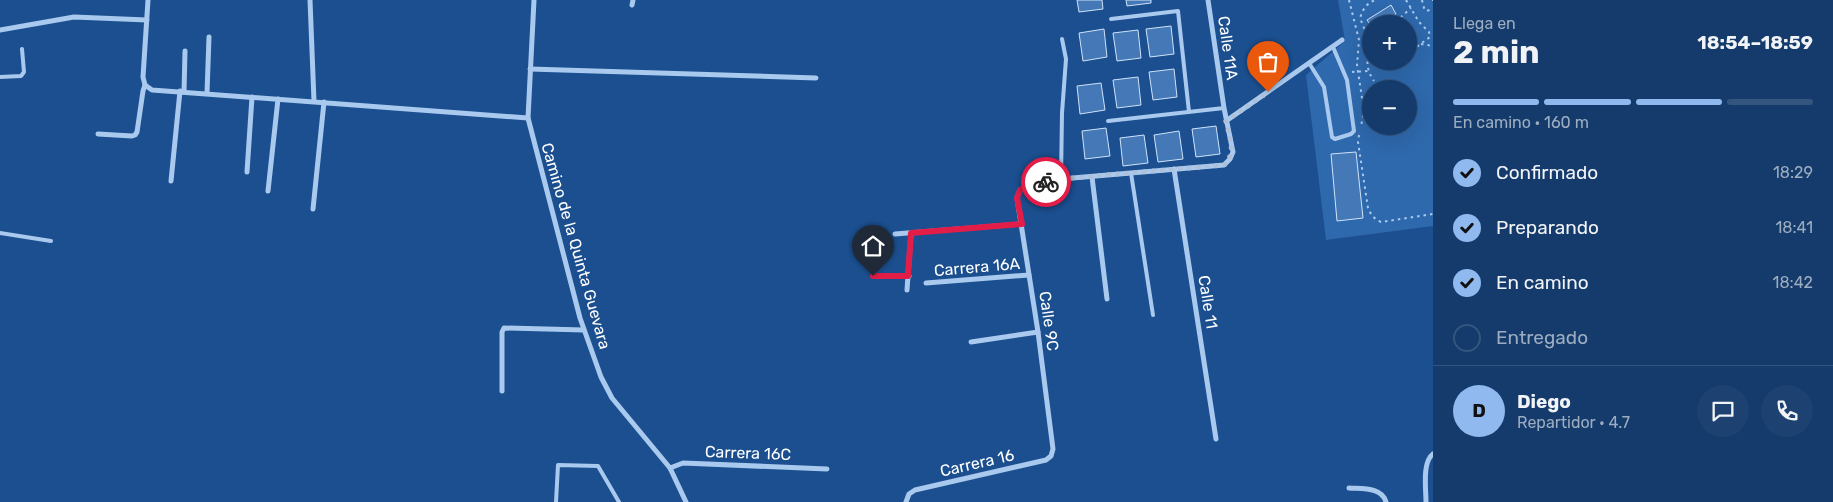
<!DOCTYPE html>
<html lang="es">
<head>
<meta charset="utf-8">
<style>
  :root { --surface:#143b6b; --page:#1d4271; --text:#f1f3f6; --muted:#9dadc1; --line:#33557e; --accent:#90b9f0 }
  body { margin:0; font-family:Rubik,sans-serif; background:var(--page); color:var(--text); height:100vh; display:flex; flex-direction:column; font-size:19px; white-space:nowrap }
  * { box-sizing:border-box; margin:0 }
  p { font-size:16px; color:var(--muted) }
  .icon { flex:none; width:28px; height:28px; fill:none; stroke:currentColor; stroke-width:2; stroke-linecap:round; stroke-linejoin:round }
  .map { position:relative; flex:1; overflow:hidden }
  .panel { display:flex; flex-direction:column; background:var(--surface); width:400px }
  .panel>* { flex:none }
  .fabs { position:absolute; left:1362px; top:15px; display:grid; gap:10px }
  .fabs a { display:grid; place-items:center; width:55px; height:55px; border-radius:50%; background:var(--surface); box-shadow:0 5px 20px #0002,0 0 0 1px var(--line); font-size:25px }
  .pin { position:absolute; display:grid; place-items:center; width:42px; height:42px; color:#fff; margin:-51px -21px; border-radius:50% 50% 50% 0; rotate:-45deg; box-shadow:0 0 5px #0007 }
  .pin .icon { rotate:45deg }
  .courier { position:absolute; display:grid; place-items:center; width:50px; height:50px; margin:-25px; border:4px solid #e11d48; border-radius:50%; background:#fff; color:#222; box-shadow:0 1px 6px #0007 }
  .headline em { font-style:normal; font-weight:700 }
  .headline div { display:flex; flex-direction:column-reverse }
  .headline { display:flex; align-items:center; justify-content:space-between; height:85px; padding:0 20px }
  h1 { font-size:32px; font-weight:700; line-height:38px }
  .bar { display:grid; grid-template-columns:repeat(4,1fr); gap:8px 5px; align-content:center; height:60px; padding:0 20px }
  .bar i { height:6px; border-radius:4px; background:var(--line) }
  .bar .active { background:var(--accent) }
  .bar p { grid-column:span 4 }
  .line { display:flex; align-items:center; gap:12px; padding:0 20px; border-top:1px solid var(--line) }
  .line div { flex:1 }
  .round { display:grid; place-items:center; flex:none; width:52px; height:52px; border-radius:26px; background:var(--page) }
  ol { padding:0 20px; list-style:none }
  li { display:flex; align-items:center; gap:15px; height:55px }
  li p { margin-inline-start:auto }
  li .icon { padding:5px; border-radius:50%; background:var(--accent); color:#111; stroke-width:4 }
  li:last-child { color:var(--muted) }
  li i { width:28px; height:28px; border:2px solid var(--line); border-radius:50% }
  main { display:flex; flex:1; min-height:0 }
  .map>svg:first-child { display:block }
  .green { fill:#2e69ad; fill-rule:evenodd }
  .building { fill:#4478b7; stroke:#cfe3fa }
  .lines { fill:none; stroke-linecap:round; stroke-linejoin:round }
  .path { stroke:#a9c9ee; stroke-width:2; stroke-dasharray:2.5 4; stroke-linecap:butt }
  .lane { stroke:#a9c9ee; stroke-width:4 }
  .street { stroke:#a9c9ee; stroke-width:5 }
  .done { stroke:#afc1d8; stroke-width:5; stroke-dasharray:0 9 }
  .route { stroke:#e11d48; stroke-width:6 }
  .labels { text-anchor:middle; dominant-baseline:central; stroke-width:4; stroke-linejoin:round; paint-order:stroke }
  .street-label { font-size:16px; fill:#fff; stroke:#1b4f8f }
</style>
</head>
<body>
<main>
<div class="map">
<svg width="1433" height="502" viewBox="0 0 1433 502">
  <rect width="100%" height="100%" fill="#1b4f8f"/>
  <path class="green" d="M 1338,0 L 1433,0 L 1433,226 L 1326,240 L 1306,75 L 1345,41 ZM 1371,24 L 1409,24 L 1409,61 L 1371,61 ZM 1371,89 L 1409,89 L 1409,126 L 1371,126 Z"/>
  <g class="building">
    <path d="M 1077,0 L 1102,0 L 1103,9 L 1079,12 Z"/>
    <path d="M 1126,0 L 1151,0 L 1151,3 L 1127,6 Z"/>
    <path d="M 1391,5 L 1396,14 L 1380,24 L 1371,24 L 1371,26 L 1367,20 Z"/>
    <path d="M 1171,26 L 1174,54 L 1150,57 L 1146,29 Z"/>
    <path d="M 1104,29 L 1107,57 L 1083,61 L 1079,33 Z"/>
    <path d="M 1138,30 L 1141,58 L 1117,61 L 1113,33 Z"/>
    <path d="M 1174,69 L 1177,97 L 1153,100 L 1149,72 Z"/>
    <path d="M 1138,77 L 1141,105 L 1117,108 L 1113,80 Z"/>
    <path d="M 1101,83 L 1105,110 L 1080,114 L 1077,86 Z"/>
    <path d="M 1216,126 L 1220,154 L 1196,157 L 1192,129 Z"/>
    <path d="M 1106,128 L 1110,156 L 1085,159 L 1082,131 Z"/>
    <path d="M 1179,131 L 1183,159 L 1158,162 L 1154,135 Z"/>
    <path d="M 1144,135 L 1148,163 L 1123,166 L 1120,138 Z"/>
    <path d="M 1356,152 L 1363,218 L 1337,221 L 1331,154 Z"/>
  </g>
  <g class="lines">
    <g class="path">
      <path d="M 1349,0 L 1359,40 L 1357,65 L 1364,111 L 1361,126"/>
      <path d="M 1406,0 L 1419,22 L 1429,32 L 1430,37 L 1415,48 L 1409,42"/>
      <path d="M 1422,0 L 1424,8 L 1426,11 L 1433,9"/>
      <path d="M 1433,0 L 1433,1"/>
      <path d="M 1399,24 L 1401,17 L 1411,8"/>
      <path d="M 1371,40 L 1366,33 L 1360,18 C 1363,9 1366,4 1375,0"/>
      <path d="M 1421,44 L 1433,46"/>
      <path d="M 1371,49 C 1365,60 1367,71 1374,81"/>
      <path d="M 1352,72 L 1368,71"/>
      <path d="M 1359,135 L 1358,142 L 1368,208 C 1371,215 1374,219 1381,222 L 1433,214"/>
    </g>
    <g class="lane">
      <path d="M 1111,19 L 1178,11 L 1189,112"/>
      <path d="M 1309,63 L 1324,87 L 1332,137 L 1335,139 L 1351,134 L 1354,131 L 1347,80 L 1333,47"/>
      <path d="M 0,77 L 21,76 L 24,72 L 22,49"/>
      <path d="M 1108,121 L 1224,108"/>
      <path d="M 1131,173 L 1153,315"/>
      <path d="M 1061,179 L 1062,113 L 1066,59 L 1062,39"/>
      <path d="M 0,233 L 51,241"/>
      <path d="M 556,502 L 558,465 L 598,466 L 619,502"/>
    </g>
    <g class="street">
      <path d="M 310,0 L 314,101"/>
      <path d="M 534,0 L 528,118 L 580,318 L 601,377 L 612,398 L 670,468 L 686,502"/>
      <path d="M 632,5 L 633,0"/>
      <path d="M 0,30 L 74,17 L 147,20"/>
      <path d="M 530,69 L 816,78"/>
      <path d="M 145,85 L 152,90 L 528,118"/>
      <path d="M 184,92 L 185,51"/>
      <path d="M 207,93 L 209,37"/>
      <path d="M 1226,121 L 1342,40"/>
      <path d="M 98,134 L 132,136 L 135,135 L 137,132 L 143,91 L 145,85 L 143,77 L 148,0"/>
      <path d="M 1174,169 L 1216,439"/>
      <path d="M 247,172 L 252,97"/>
      <path d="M 1092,177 L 1107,299"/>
      <path d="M 171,181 L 180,91"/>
      <path d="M 268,191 L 278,99"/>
      <path d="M 313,209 L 324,102"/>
      <path d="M 895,234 L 1022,224"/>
      <path d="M 873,276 L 909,276"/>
      <path d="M 926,283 L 1029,275"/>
      <path d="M 907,290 L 911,233"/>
      <path d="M 971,342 L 1038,332"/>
      <path d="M 502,391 L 502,332 L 504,328 L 584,330"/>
      <path d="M 670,468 L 683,463 L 827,469"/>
      <path d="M 1349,488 C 1363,489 1382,487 1386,502"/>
      <path d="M 906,502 L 909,494 L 915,490 L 1046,460 L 1051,456 L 1053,449 L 1038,332 L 1017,198 L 1020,190 L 1028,185 L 1061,179 L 1224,165 L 1230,159 L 1233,152 L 1224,108 L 1208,0"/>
      <path d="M 1426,502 C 1426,489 1422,462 1433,454"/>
    </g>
  </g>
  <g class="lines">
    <path class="done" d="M 1046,182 L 1060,179 L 1224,165 C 1237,152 1229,137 1226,121 L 1268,92"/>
    <path class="route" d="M 873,276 L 908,276 L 911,233 L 1022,224 L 1017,198 L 1020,190 L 1028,185 L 1046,182"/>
  </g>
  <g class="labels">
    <g class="street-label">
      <text transform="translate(1228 48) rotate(82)">Calle 11A</text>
      <text transform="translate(576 246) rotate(74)">Camino de la Quinta Guevara</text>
      <text transform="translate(977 267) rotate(-5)">Carrera 16A</text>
      <text transform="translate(1208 302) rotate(81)">Calle 11</text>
      <text transform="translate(1049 321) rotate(82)">Calle 9C</text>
      <text transform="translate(748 453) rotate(2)">Carrera 16C</text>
      <text transform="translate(977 463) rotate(-13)">Carrera 16</text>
    </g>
  </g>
</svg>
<div class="fabs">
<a>+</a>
<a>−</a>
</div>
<div class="pin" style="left:1268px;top:92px;background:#ea580c"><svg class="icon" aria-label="bag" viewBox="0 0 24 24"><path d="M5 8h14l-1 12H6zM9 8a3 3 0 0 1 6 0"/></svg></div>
<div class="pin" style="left:873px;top:276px;background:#1f2937"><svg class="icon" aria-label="home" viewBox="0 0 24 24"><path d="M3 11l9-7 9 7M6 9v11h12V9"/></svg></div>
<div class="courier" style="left:1046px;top:182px"><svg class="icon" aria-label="bike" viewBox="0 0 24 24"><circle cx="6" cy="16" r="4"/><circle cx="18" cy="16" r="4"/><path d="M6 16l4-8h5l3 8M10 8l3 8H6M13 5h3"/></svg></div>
</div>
<section class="panel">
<div class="headline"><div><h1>2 min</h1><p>Llega en</p></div><em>18:54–18:59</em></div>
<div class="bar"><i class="active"></i><i class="active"></i><i class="active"></i><i></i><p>En camino · 160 m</p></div>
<ol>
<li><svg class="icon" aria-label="check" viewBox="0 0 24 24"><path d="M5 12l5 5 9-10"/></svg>Confirmado<p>18:29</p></li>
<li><svg class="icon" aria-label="check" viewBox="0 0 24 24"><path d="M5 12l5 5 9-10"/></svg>Preparando<p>18:41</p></li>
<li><svg class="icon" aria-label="check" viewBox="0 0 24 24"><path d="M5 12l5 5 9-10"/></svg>En camino<p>18:42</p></li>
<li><i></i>Entregado</li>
</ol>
<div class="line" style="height:90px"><b class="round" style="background:var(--accent);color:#111">D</b><div><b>Diego</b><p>Repartidor · 4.7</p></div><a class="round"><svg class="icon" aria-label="chat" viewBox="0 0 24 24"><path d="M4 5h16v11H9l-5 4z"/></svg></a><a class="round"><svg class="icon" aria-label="phone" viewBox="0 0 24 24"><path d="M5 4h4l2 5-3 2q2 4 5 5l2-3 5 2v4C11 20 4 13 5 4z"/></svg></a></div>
</section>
</main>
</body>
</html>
